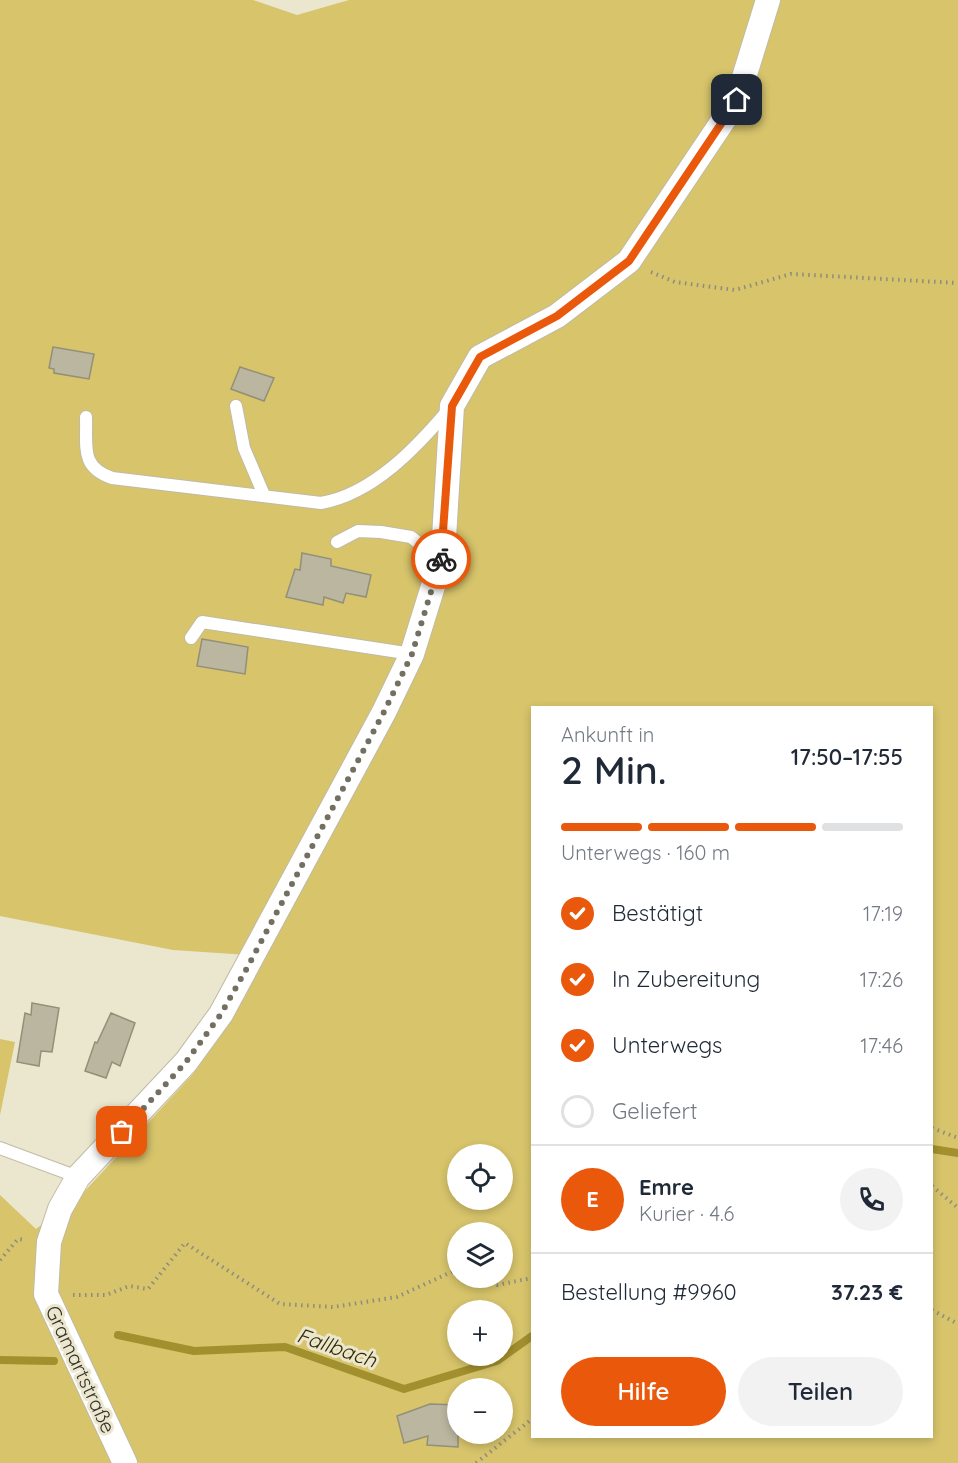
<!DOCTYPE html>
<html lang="de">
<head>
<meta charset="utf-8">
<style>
  :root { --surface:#fff; --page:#f2f2f3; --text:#1f2937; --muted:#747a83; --line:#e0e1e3; --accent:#ea580c }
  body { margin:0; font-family:Quicksand,sans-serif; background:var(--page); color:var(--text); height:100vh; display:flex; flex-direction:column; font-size:22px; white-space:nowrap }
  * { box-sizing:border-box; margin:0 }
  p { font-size:20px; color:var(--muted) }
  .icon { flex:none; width:33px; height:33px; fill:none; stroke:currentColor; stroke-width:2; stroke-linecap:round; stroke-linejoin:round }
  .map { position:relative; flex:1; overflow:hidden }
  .drawer { position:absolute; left:531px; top:706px; width:402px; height:732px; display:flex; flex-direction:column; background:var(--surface); border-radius:0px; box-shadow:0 3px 9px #0003 }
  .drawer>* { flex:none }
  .tools { position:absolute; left:447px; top:1144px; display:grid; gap:12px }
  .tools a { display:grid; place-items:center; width:66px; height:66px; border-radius:50%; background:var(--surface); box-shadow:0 3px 9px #0003; font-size:30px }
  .pin { position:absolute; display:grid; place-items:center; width:51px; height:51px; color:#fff; margin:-26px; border-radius:12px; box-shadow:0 3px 9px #0006 }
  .courier { position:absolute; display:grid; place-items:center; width:60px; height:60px; margin:-30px; border:4px solid #ea580c; border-radius:50%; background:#fff; color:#222; box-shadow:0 2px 8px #0007 }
  .headline em { font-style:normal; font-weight:600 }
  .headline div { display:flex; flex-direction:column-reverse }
  .headline { display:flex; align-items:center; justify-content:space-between; height:102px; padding:0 30px }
  h1 { font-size:39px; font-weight:600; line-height:45px }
  .bar { display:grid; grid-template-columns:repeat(4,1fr); gap:9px 6px; align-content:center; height:72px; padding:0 30px }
  .bar i { height:8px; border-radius:4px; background:var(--line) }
  .bar .on { background:var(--accent) }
  .bar p { grid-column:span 4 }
  .line { display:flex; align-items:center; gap:15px; padding:0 30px; border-top:2px solid var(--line) }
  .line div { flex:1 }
  .round { display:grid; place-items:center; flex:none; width:63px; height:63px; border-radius:32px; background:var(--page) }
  ol { padding:0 30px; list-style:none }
  li { display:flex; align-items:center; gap:18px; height:66px }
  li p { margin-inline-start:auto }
  li .icon { padding:6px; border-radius:50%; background:var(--accent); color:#fff; stroke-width:4 }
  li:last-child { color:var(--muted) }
  li i { width:33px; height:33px; border:3px solid var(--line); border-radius:50% }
  .action { display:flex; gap:12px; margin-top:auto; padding:12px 30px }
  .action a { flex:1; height:69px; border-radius:36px; background:var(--accent); color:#fff; font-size:24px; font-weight:600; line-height:69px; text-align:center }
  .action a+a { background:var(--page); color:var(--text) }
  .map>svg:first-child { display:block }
  .green { fill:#d7c46b; fill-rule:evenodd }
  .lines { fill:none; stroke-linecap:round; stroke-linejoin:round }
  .stream { stroke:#a28f2e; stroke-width:8 }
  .building { fill:#bbb69f; stroke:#938f78; stroke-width:1.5 }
  .lane-casing { stroke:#c0bba4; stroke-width:14 }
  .street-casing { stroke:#c0bba4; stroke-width:26 }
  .path { stroke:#908c7c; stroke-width:4; stroke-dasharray:1.5 4.5; stroke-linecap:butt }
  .lane { stroke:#fff; stroke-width:12 }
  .street { stroke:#fff; stroke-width:24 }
  .done { stroke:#737062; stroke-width:6; stroke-dasharray:0 10.8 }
  .route { stroke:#ea580c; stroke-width:8 }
  .labels { text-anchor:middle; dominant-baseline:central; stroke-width:6; stroke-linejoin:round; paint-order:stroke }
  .street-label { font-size:20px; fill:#333128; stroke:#ebe6ce }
  .water-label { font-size:21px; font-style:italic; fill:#322a01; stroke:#ebe6ce }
</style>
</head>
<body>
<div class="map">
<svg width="958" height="1463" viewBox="0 0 958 1463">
  <rect width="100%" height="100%" fill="#ebe6ce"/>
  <g class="green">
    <path d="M 0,0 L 253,0 L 297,15 L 349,0 L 958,0 L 958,1463 L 0,1463 L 0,1195 L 36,1229 L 83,1193 L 193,1074 L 216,1042 L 265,956 L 173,950 L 0,916 ZM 532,708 L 932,708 L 932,1437 L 532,1437 ZM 458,1155 L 502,1155 L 502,1200 L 458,1200 ZM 458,1233 L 502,1233 L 502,1278 L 458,1278 ZM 458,1311 L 502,1311 L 502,1356 L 458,1356 ZM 458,1389 L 502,1389 L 502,1434 L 458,1434 Z"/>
    <path d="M 0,1039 L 15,1042 L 0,1115 Z"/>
  </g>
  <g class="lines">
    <g class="stream">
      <path d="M 932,1149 L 958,1153"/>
      <path d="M 118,1335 L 194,1351 L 285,1347 L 404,1389 L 497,1361 L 532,1336"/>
      <path d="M 0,1360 L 54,1361"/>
    </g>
  </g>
  <g class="building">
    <path d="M 53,347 L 94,354 L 89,379 L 54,373 L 54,369 L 49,368 Z"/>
    <path d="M 240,367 L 274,378 L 264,401 L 231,389 Z"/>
    <path d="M 302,553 L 331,559 L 331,566 L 371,575 L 366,597 L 346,593 L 343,603 L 324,597 L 323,605 L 286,597 L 295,569 L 300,570 Z"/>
    <path d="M 202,639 L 248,647 L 245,674 L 197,666 Z"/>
    <path d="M 32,1003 L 59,1008 L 52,1052 L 41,1051 L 39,1066 L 17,1062 L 25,1013 L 31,1015 Z"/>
    <path d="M 111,1013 L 135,1023 L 120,1066 L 112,1062 L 106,1078 L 85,1071 L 95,1042 L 97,1043 Z"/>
    <path d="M 430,1404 L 458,1405 L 458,1447 L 427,1445 L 428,1436 L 404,1443 L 397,1416 Z"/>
  </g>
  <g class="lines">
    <defs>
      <g id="lane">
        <path d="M 236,406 L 244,448 L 264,495"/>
        <path d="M 86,417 C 87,447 80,467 112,478 L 321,503 C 373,494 417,447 449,409"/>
        <path d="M 337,542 L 358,531 L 381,532 L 411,537 L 426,549 L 443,554"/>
        <path d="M 191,638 L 202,622 L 412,654"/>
        <path d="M 0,1148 L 78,1177"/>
      </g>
      <path id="street" d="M 125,1463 L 46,1294 L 49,1242 L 60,1209 L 78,1177 L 186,1062 L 221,1014 L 384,712 L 412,654 L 443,554 L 452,406 L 480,357 L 557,316 L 629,261 L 737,100 L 768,0"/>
    </defs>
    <use href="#lane" class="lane-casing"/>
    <use href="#street" class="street-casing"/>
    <g class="path">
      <path d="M 651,272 L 675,282 L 735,290 L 791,274 L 958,283"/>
      <path d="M 932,1128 L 958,1138"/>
      <path d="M 932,1186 L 958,1208"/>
      <path d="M 0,1260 L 18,1239 L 26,1240"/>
      <path d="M 480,1278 L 497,1285 L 532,1278"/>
      <path d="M 73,1295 L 106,1295 L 129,1286 L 148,1289 L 185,1243 L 280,1304 L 333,1307 L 397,1297 L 458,1269"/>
      <path d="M 932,1310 L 958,1324"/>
      <path d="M 476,1463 L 532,1419"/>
    </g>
    <use href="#lane" class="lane"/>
    <use href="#street" class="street"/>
  </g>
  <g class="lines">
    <path class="done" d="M 122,1132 L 186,1062 L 221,1014 L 247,968 L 384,712 L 412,654 L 441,559"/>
    <path class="route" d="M 441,559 L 452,406 L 480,357 L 557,316 L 629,261 L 737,100"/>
  </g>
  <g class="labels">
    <g class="street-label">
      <text transform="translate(81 1369) rotate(65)">Gramartstraße</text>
    </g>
    <g class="water-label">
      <text transform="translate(337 1347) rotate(19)">Fallbach</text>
    </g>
  </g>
</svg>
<div class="tools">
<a><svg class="icon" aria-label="locate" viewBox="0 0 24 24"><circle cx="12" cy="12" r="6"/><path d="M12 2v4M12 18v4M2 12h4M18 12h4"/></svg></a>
<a><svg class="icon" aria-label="layers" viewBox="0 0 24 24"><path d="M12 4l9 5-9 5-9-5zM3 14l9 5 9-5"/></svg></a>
<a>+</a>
<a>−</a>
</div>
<div class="pin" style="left:122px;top:1132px;background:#ea580c"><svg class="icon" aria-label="bag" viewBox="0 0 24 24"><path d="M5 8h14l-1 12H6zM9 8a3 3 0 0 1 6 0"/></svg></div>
<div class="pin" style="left:737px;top:100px;background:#1f2937"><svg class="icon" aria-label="home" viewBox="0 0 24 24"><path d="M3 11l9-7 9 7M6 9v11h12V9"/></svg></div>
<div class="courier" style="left:441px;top:559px"><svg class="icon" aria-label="bike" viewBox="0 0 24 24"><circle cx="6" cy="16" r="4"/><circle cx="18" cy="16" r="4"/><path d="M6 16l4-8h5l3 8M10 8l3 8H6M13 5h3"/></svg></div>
<section class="drawer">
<div class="headline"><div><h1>2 Min.</h1><p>Ankunft in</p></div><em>17:50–17:55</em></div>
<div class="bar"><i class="on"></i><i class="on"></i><i class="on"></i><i></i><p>Unterwegs · 160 m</p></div>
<ol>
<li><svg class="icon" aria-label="check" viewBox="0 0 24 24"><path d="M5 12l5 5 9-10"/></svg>Bestätigt<p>17:19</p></li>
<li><svg class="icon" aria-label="check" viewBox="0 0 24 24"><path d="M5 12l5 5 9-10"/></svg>In Zubereitung<p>17:26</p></li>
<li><svg class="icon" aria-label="check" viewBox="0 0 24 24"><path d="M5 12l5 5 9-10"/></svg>Unterwegs<p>17:46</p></li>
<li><i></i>Geliefert</li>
</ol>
<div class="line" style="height:108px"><b class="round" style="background:var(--accent);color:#fff">E</b><div><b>Emre</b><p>Kurier · 4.6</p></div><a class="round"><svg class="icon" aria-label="phone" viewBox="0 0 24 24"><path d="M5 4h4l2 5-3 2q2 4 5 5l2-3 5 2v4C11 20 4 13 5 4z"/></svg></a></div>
<div class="line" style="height:78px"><div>Bestellung #9960</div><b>37.23 €</b></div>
<div class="action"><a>Hilfe</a><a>Teilen</a></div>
</section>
</div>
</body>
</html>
